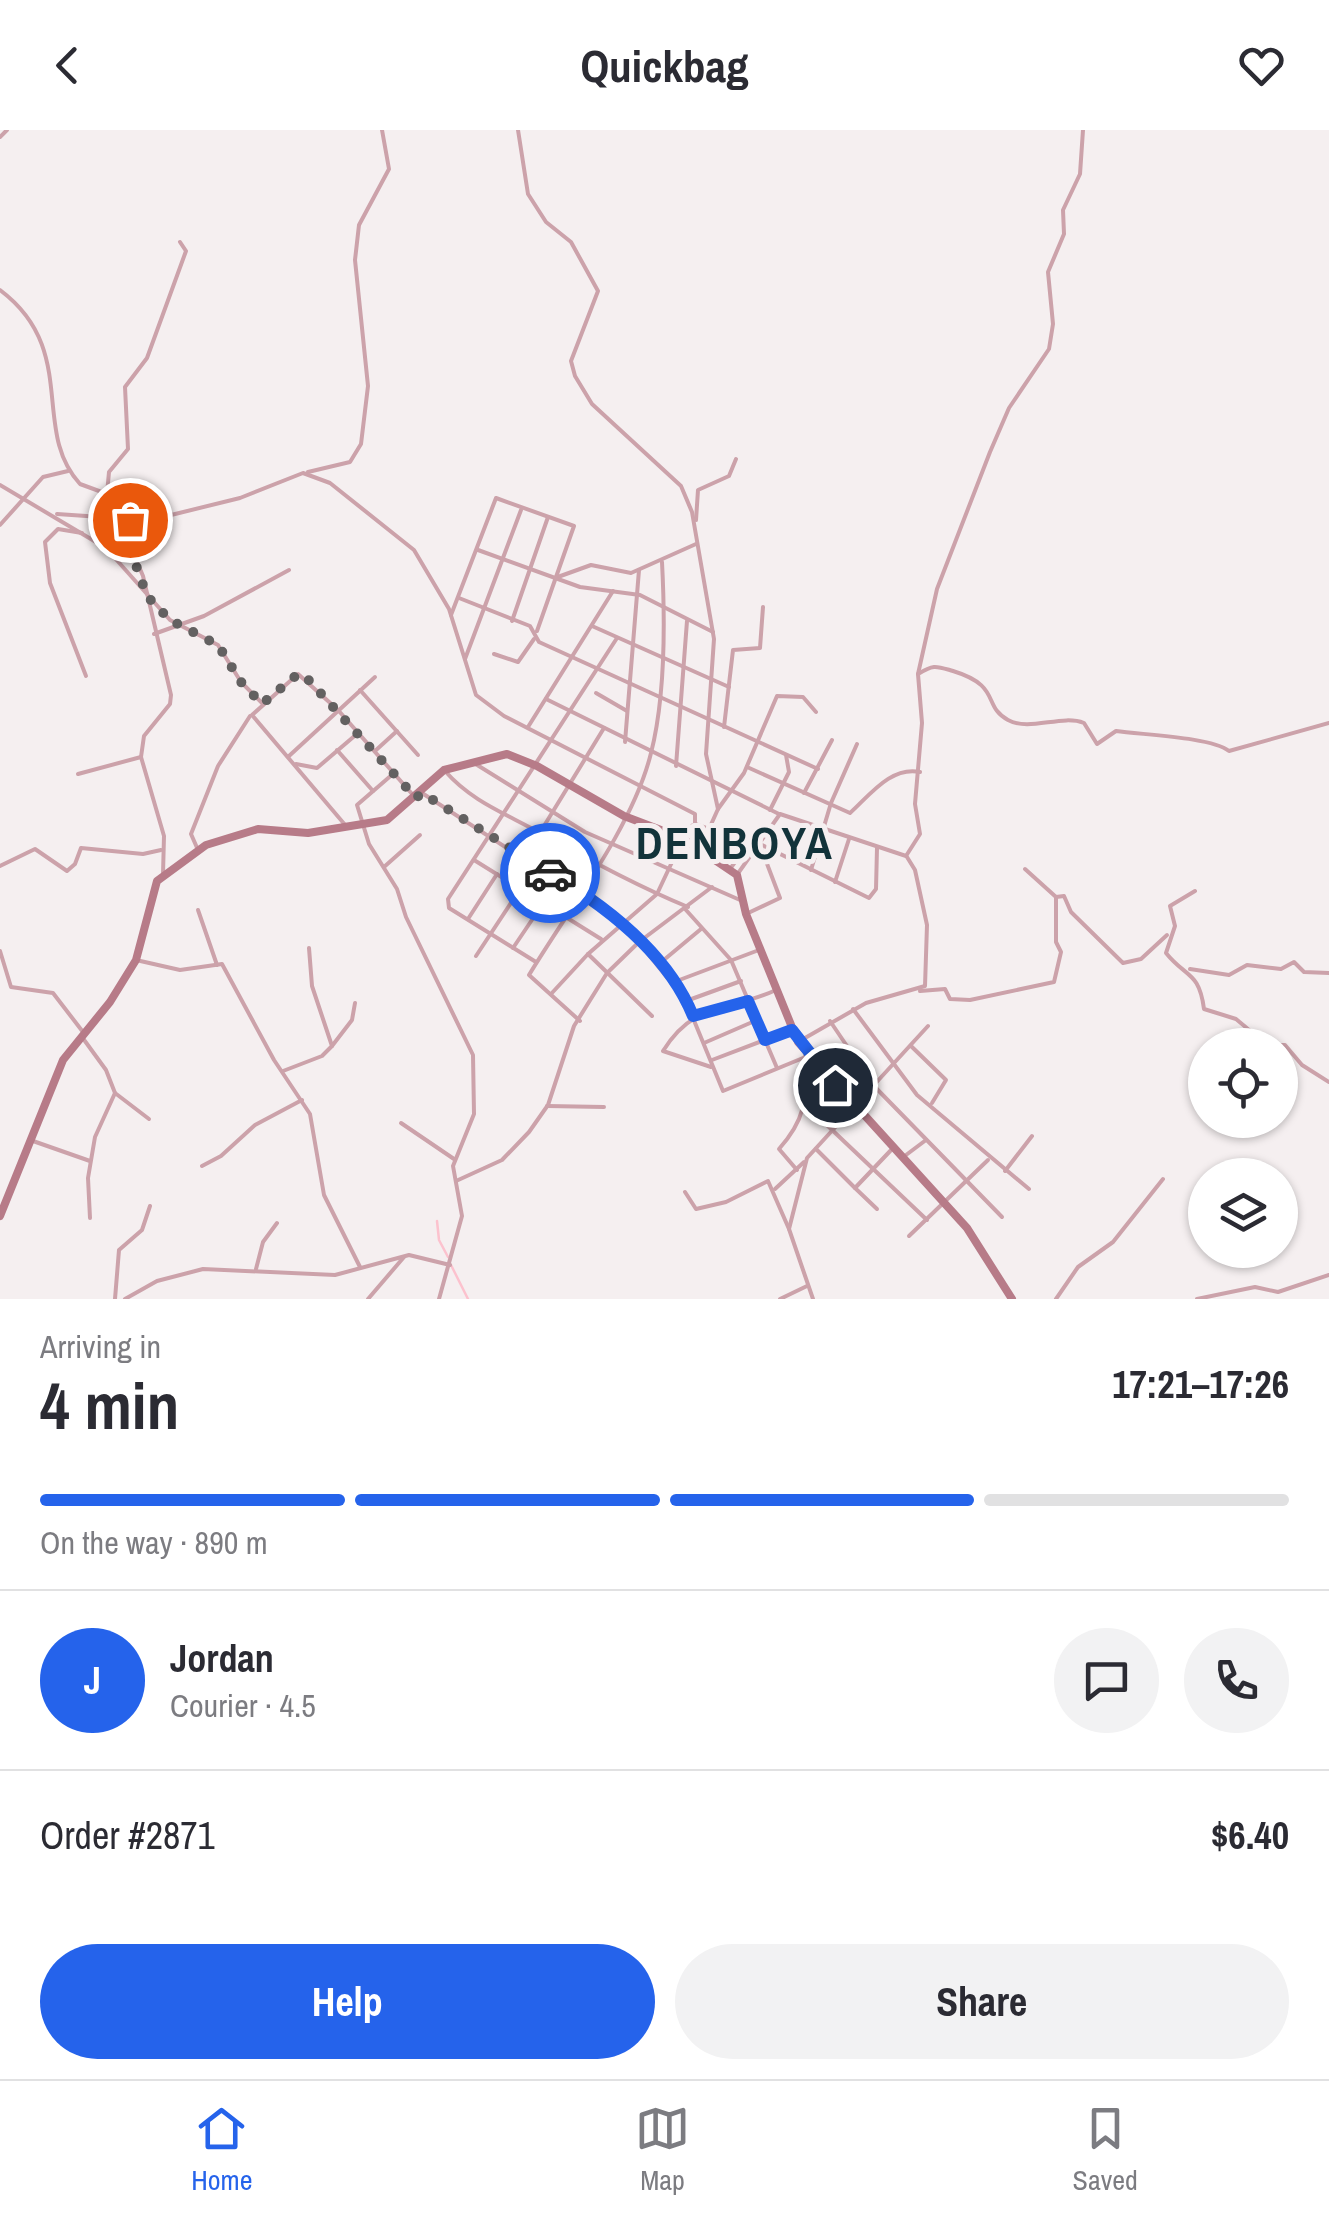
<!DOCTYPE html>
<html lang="en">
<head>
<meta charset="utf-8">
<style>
  :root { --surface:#fff; --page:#f2f2f3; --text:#2b2b33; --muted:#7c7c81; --line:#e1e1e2; --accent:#2563eb }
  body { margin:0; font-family:"Archivo Narrow",sans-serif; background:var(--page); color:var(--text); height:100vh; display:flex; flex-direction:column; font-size:38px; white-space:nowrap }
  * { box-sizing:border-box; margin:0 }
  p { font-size:32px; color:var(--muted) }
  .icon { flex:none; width:55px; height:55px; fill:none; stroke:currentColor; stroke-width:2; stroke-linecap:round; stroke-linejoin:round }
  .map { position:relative; height:1169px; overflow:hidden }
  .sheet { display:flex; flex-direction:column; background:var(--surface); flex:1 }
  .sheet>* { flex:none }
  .fabs { position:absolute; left:1188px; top:898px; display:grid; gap:20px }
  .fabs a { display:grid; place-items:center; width:110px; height:110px; border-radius:50%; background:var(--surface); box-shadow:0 2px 8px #0004; font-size:50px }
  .pin { position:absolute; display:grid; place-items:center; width:85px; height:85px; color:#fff; margin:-42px; border:5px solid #fff; border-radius:50%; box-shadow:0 2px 10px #0007 }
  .courier { position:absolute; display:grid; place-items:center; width:100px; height:100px; margin:-50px; border:8px solid #2563eb; border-radius:50%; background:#fff; color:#222; box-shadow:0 2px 12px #0007 }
  .summary em { font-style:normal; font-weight:800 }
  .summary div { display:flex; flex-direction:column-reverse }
  .summary { display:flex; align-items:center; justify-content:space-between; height:170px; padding:0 40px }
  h1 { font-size:65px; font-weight:800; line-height:75px }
  .bar { display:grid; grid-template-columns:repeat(4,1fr); gap:15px 10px; align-content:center; height:120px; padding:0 40px }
  .bar i { height:12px; border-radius:8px; background:var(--line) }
  .bar .active { background:var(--accent) }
  .bar p { grid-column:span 4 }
  .line { display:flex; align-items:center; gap:25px; padding:0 40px; border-top:2px solid var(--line) }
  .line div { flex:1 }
  .round { display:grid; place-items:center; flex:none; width:105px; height:105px; border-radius:52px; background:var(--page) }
  .action { display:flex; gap:20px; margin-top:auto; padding:20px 40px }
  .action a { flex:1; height:115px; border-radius:60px; background:var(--accent); color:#fff; font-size:40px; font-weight:800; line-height:115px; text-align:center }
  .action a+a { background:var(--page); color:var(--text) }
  header { display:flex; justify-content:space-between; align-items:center; height:130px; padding:0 40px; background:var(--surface); font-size:45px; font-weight:800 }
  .tab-bar { display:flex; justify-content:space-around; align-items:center; height:140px; border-top:2px solid var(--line); background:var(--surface); font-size:28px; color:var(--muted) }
  .tab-bar a { display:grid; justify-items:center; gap:5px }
  .tab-bar .active { color:var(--accent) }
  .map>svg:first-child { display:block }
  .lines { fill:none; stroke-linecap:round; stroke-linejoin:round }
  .stream { stroke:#fcc2ce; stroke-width:2.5 }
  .street { stroke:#cca2aa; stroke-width:4 }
  .secondary { stroke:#b77b88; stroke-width:8 }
  .done { stroke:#636161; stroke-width:10; stroke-dasharray:0 18 }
  .route { stroke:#2563eb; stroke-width:12 }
  .labels { text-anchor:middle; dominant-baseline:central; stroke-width:10; stroke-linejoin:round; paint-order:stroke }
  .district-label { font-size:45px; font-weight:bold; letter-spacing:2.5px; fill:#12333a; stroke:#f5eff0 }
</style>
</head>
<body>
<header><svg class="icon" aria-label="back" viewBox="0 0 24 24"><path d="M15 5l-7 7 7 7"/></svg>Quickbag<svg class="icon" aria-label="heart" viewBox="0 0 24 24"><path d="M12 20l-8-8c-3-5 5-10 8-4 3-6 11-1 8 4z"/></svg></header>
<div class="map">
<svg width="1329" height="1169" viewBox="0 0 1329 1169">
  <rect width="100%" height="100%" fill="#f5eff0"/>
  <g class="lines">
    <g class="stream">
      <path d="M 437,1091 L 439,1110 L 448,1127"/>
      <path d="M 451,1135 L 468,1169"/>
    </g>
    <g class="street">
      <path d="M 518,0 L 528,64 L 546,92 L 571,112 L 598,161 L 571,231 L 575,246 L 592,274 L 681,356 L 692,382 L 714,509 L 706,624 L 718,679 L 709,699 L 695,694 L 688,698 L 657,764 L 588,824 L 551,864"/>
      <path d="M 0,7 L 7,0"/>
      <path d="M 0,160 C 80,220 30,300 80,354 L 167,386 L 240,368 L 303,343 L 330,353 L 414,420 L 449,479 L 476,565 L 504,586 L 695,684 L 695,694"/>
      <path d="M 308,342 L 350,332 L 361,314 L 368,256 L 355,130 L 359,95 L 389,39 L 382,0"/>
      <path d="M 0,355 L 106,418 L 170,490 L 218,515 L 241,552 L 263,574"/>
      <path d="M 107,364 L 109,342 L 128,319 L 125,257 L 147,228 L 186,121 L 180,112"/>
      <path d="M 57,384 L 130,389 L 151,384"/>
      <path d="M 126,389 L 123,399 L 143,446 L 171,565 L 170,574 L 144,606 L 141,627 L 164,706 L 163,744"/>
      <path d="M 696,390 L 698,360 L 729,346 L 736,329"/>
      <path d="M 0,395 L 43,347 L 68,341"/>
      <path d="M 82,403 L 58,399 L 45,412 L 50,453 L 86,546"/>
      <path d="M 478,420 L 580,457 L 640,465 L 713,502"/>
      <path d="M 555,448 L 591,435 L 631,443 L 696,414"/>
      <path d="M 459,468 L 530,496 L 539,512 L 818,639"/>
      <path d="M 451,485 L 496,368 L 574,396 L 537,501"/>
      <path d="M 512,491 L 548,387"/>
      <path d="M 592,496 L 729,557"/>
      <path d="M 154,504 L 204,486 L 289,440"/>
      <path d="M 494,524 L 518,532 L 534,509"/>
      <path d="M 465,529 L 521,380"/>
      <path d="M 918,544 L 937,459 L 990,322 L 1009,278 L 1049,219 L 1053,194 L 1048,142 L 1064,104 L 1063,80 L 1080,44 L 1083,0"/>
      <path d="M 360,560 L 418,625"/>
      <path d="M 596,563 L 627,581"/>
      <path d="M 546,569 L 779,684"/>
      <path d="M 528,597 L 613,461"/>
      <path d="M 724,597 L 733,520 L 760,518 L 763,477"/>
      <path d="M 625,612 L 639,440"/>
      <path d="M 337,620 L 373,661"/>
      <path d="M 375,621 L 397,601"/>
      <path d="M 289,626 L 375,547"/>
      <path d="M 474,633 L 585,702 L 740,770"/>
      <path d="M 296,634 L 317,638 L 358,603"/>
      <path d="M 676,636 L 687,491"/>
      <path d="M 747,637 L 850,683 C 870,665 891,636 920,642"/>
      <path d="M 445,641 C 472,672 507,684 542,704 C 590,730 637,756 688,777"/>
      <path d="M 394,643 L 357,675 L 369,714 L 397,759 L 406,787 L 473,925 L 474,984 L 453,1036 L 462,1086 L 439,1169"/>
      <path d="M 78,644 L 141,627"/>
      <path d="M 422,663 L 624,794 L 686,871 L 723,961 L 803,928"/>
      <path d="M 804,663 L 832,610"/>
      <path d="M 718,679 L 744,643 L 777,566 L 803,567 L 816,582"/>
      <path d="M 770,680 L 789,642 L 786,625"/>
      <path d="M 346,696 L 252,585 L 298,544 L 338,580 L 413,665"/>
      <path d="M 711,696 L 746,707 L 869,768 L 876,759 L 877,718"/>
      <path d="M 709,699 L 738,728 L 730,739"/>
      <path d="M 198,720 L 191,704 L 218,636 L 250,586"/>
      <path d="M 525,727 L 604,598"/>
      <path d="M 738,728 L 751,710"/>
      <path d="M 474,730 L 601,809"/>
      <path d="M 0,736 L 35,719 L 67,741 L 75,734 L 81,718 L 143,724 L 161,720"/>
      <path d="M 384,737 L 420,705"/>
      <path d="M 811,740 L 831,673 L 857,614"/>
      <path d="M 739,742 L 780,684 L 906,726 L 920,704 L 915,674 L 922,593 L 918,544 C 934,534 936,536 953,541 C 1002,556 982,576 1008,590 C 1030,602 1061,584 1084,593 L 1097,614 L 1116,601 C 1144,605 1211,607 1229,621 L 1329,593"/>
      <path d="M 835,752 L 849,709"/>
      <path d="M 1195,761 L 1170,776 L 1175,796 L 1166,823 C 1186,848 1199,841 1204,879 L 1236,889 L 1267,915"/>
      <path d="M 1056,767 L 1064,766 L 1071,782 L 1123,833 L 1141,829 L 1167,805"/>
      <path d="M 198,780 L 217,835"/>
      <path d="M 686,780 L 731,830 L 777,938"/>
      <path d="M 746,784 L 780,768 L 761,718"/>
      <path d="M 468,789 L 497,744"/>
      <path d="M 513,818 L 544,772"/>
      <path d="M 0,821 L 11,857 L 53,863 L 83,902"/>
      <path d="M 588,824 L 652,886"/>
      <path d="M 476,826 L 536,735"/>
      <path d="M 136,830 L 180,840 L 222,834 L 274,930 L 310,984 L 324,1065 L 360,1137"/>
      <path d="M 536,832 L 449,778 L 448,769 L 617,508"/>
      <path d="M 659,834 L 701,799"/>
      <path d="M 1190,839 L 1229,845 L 1247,835 L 1281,839 L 1294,832 L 1304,842 L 1329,843"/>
      <path d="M 674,852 L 759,820"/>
      <path d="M 920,861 L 945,859 L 950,869 L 970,870 L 1054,852 L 1061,822 L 1056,812 L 1056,767 L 1025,739"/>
      <path d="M 686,871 L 741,851"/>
      <path d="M 853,879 L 917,965 L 1029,1059"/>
      <path d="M 580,891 L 529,845 C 568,780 633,697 651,623 C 665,568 665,489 662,432"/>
      <path d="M 830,891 L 874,956 L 1002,1087"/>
      <path d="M 82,907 L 106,940 L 115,963"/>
      <path d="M 798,912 L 866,873 L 925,856 L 927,795 L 915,740 L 907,727"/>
      <path d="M 704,913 L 757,890"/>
      <path d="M 1269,915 L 1285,915 L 1302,935 L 1329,952"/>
      <path d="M 332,916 L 352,890 L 355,873"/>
      <path d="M 911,916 L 946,950 L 932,973"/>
      <path d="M 712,930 L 791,900"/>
      <path d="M 711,937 L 663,921 C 695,870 727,883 776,860"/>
      <path d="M 283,941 L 322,926 L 332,916 L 312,856 L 309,818"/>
      <path d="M 547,976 L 604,977"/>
      <path d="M 811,980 L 927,1090"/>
      <path d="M 401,993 L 454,1029"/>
      <path d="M 33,1011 L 90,1031"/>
      <path d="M 816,1019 L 855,1058 L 893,1018"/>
      <path d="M 902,1028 L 926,1010"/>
      <path d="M 202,1036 L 221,1026 L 255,995 L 302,970"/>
      <path d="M 797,1040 L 779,1019 C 809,985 805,967 805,926"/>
      <path d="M 1005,1041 L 1032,1006"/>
      <path d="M 456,1051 L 502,1030 L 529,1002 L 548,975 L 574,896 L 607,843 L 639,812 L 712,757"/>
      <path d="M 855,1058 L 877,1079"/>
      <path d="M 775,1059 L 804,1032"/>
      <path d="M 685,1062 L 696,1079 L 726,1072 L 768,1051 L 789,1099"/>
      <path d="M 90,1088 L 88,1048 L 95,1007 L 115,963 L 149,989"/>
      <path d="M 909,1106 L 988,1030"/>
      <path d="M 256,1139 L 263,1112 L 277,1093"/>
      <path d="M 115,1169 L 119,1120 L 142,1100 L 150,1076"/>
      <path d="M 125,1169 L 157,1151 L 203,1139 L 335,1145 L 409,1125 L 450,1135"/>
      <path d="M 368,1169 L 404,1127"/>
      <path d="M 780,1169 L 807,1156"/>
      <path d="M 813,1169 L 789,1099 L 807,1028 L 928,896"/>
      <path d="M 1056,1169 L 1078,1137 L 1113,1112 L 1163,1049"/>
      <path d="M 1197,1169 L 1255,1157 L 1278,1162 L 1329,1145"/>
    </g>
    <path class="secondary" d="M 0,1086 L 63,930 L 110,872 L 136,830 L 157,751 L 206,715 L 258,699 L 308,703 L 387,690 L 444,640 L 507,624 L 537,636 L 624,686 L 682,708 L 737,745 L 746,784 L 798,912 L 967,1098 L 1012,1169"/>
  </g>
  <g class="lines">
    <path class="done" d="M 130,390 L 124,392 L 123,399 L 147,466 L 170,490 L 218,515 L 241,552 L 262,574 L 298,544 L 304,545 L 416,668 L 422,663 L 550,743"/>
    <path class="route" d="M 550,743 C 606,776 668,824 693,886 L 748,871 L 765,910 L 792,900 L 835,955"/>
  </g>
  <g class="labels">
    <g class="district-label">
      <text x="735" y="712">DENBOYA</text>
    </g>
  </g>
</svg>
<div class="fabs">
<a><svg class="icon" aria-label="locate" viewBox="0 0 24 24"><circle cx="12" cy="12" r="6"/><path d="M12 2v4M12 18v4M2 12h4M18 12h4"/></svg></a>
<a><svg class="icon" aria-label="layers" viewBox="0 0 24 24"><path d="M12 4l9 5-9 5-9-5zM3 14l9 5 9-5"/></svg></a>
</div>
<div class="pin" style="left:130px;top:390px;background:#ea580c"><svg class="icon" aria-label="bag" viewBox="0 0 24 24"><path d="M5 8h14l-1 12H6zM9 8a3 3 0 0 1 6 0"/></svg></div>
<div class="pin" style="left:835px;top:955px;background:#1f2937"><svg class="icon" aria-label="home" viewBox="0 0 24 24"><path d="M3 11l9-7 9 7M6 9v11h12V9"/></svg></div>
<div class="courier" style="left:550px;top:743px"><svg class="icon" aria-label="car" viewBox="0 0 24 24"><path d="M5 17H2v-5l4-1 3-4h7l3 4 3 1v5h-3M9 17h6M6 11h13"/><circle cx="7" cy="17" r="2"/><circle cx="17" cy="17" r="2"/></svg></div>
</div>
<section class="sheet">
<div class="summary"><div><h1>4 min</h1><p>Arriving in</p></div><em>17:21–17:26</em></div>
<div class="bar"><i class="active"></i><i class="active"></i><i class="active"></i><i></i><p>On the way · 890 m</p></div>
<div class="line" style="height:180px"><b class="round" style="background:var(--accent);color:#fff">J</b><div><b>Jordan</b><p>Courier · 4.5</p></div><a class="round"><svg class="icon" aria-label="chat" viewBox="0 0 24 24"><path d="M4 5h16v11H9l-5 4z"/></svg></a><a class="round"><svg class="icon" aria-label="phone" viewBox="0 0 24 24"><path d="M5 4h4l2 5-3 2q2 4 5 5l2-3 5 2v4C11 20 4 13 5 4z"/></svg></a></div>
<div class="line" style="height:130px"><div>Order #2871</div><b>$6.40</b></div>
<div class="action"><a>Help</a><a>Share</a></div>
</section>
<nav class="tab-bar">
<a class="active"><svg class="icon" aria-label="home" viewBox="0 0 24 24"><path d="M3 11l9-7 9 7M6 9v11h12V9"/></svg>Home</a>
<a><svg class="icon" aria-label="map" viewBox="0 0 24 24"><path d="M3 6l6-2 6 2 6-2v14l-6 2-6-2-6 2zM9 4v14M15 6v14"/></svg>Map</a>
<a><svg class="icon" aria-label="saved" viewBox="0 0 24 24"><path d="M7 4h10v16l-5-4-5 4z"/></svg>Saved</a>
</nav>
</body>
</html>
